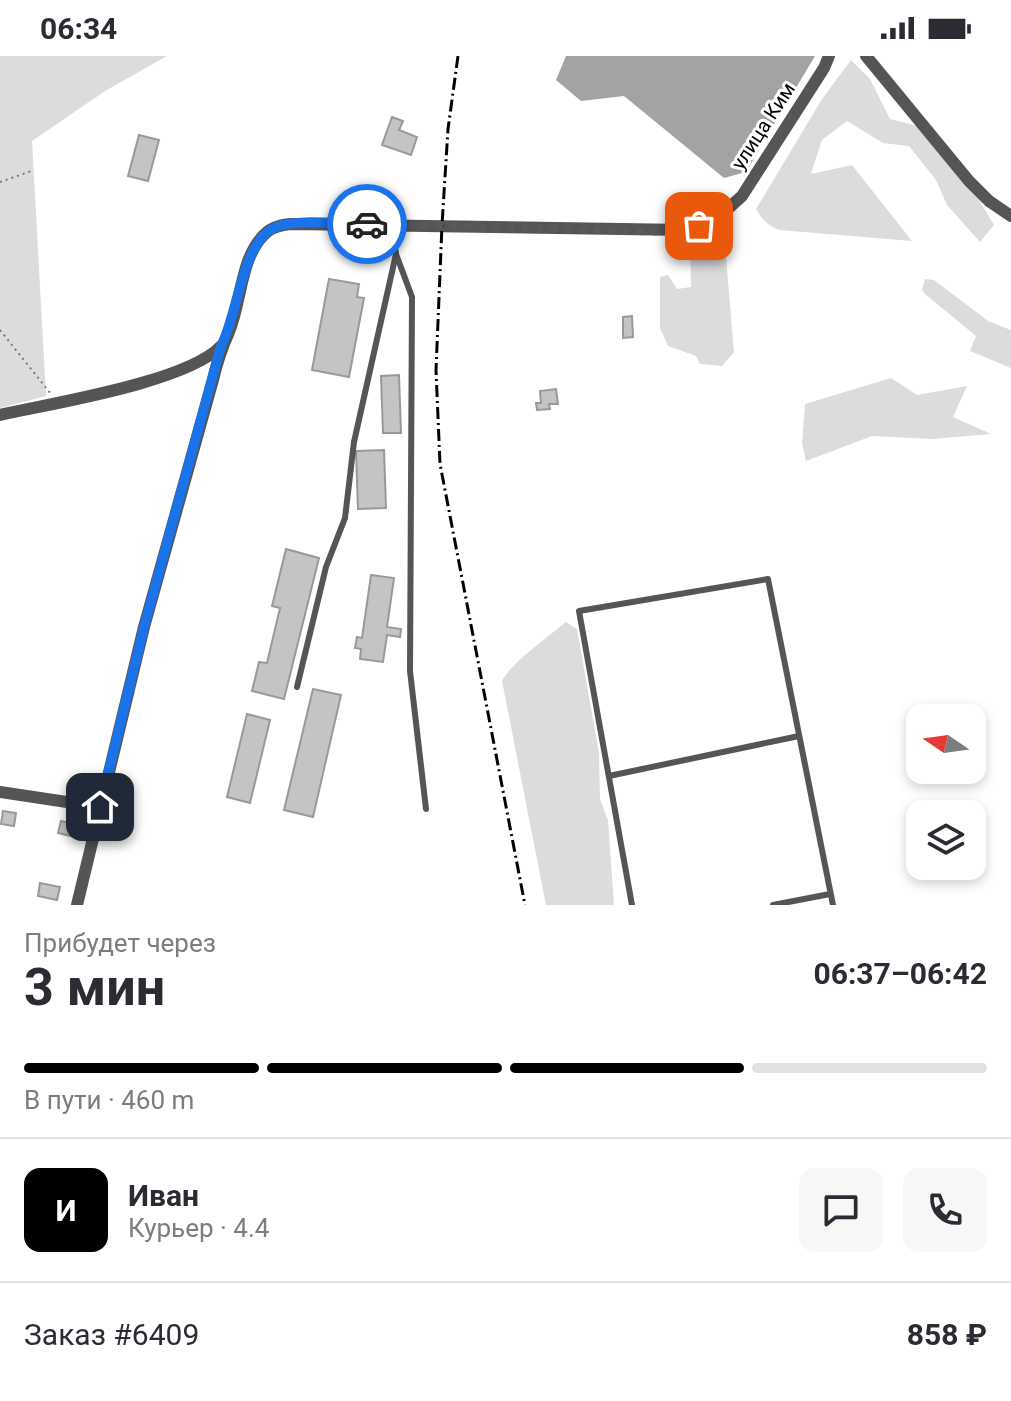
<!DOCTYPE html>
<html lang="ru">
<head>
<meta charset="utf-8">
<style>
  :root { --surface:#fff; --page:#f7f7f7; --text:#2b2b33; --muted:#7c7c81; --line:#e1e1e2; --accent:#000 }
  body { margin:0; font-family:Roboto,sans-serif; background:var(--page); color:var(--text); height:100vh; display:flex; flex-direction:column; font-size:30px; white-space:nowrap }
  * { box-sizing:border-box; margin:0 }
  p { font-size:26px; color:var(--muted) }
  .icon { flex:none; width:44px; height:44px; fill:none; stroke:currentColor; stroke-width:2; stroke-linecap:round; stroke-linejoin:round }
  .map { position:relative; height:849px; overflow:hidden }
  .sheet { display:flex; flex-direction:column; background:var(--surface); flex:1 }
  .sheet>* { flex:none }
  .needle { width:52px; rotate:283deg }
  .fabs { position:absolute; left:906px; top:648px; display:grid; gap:16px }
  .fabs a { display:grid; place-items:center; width:80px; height:80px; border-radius:16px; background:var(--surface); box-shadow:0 4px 12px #0003; font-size:40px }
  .pin { position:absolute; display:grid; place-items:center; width:68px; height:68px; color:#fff; margin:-34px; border-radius:16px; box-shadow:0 4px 12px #0006 }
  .courier { position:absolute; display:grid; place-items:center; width:80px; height:80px; margin:-40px; border:6px solid #1a73e8; border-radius:50%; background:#fff; color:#222; box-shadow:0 2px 10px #0007 }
  .headline em { font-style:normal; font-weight:700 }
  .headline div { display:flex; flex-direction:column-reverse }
  .headline { display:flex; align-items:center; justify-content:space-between; height:136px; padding:0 24px }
  h1 { font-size:52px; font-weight:700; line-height:60px }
  .bar { display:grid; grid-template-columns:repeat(4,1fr); gap:12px 8px; align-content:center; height:96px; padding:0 24px }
  .bar i { height:10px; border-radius:6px; background:var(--line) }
  .bar .active { background:var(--accent) }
  .bar p { grid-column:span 4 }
  .line { display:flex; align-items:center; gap:20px; padding:0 24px; border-top:2px solid var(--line) }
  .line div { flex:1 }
  .round { display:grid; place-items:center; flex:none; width:84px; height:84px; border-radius:16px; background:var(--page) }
  .status { display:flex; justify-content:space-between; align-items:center; height:56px; padding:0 40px; background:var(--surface); direction:ltr }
  .status svg { height:22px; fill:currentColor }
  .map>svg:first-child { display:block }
  .green { fill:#dcdcdc }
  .water { fill:#a3a3a3 }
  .building { fill:#c4c4c4; stroke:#999; stroke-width:2 }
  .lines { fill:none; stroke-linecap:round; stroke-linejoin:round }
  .path { stroke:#777; stroke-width:2; stroke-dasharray:2 4; stroke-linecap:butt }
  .lane { stroke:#555; stroke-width:6 }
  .street { stroke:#555; stroke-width:12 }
  .rail { stroke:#000; stroke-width:3; stroke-dasharray:12 4 2 4; stroke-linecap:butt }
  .done { stroke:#595959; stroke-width:8; stroke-dasharray:0 14.4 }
  .route { stroke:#1a73e8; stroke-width:10 }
  .labels { text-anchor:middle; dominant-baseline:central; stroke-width:6; stroke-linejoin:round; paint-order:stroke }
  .street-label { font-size:20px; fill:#000; stroke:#fff }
</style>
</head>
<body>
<div class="status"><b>06:34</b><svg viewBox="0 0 49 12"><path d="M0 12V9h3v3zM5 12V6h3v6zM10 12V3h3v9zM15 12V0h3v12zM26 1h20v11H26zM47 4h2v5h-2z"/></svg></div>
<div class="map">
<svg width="1011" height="849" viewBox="0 0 1011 849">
  <rect width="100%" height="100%" fill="#fff"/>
  <g class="green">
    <path d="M 0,0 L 167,0 L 105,35 L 32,85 L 46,340 L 0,352 Z"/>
    <path d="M 851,4 L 870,23 L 890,63 L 917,70 L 975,137 L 994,169 L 980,186 L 947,149 L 936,124 L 909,90 L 883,87 L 847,65 L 822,84 L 811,118 L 852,109 L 912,185 L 779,174 C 768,169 762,164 756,153 L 822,43 Z"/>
    <path d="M 700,182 L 725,189 L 734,296 L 722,310 L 700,308 L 696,300 L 668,290 L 660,272 L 660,221 L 668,219 L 677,233 L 691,231 L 690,190 Z"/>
    <path d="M 925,223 L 934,224 L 988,265 L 1011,274 L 1011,312 L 970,295 L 976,280 L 925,238 L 922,234 Z"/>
    <path d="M 891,322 L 917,339 L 967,330 L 953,361 L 991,378 L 932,383 L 872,380 L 806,405 L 802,387 L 805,348 Z"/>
    <path d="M 566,566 L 577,573 L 599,697 L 600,743 L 608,764 L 614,849 L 546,849 L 502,625 C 511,607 548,581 566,566 Z"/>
  </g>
  <path class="water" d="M 566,0 L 815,0 L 746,116 L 724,122 L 624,40 L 581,45 L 556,24 Z"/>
  <g class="building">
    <path d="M 392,61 L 403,65 L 399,74 L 417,81 L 411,99 L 382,89 Z"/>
    <path d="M 139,79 L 159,84 L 148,125 L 128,120 Z"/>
    <path d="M 329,223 L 359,228 L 357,241 L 364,242 L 349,321 L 312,314 Z"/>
    <path d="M 632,260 L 633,281 L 623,282 L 623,261 Z"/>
    <path d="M 399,319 L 401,377 L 383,377 L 381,320 Z"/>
    <path d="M 556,333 L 558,348 L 549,348 L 550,353 L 537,354 L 536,347 L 541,347 L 540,335 Z"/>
    <path d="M 384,394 L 386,452 L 358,453 L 356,395 Z"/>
    <path d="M 286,493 L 319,502 L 284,643 L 252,635 L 259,606 L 267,607 L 280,552 L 272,550 Z"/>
    <path d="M 371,519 L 394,522 L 387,571 L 401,573 L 400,581 L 387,579 L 383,606 L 360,603 L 361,593 L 355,592 L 357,581 L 362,582 Z"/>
    <path d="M 313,633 L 341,639 L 313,761 L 284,754 Z"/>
    <path d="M 247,658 L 270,664 L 250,747 L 227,741 Z"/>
    <path d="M 3,755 L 16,757 L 14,770 L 1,768 Z"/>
    <path d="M 61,765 L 74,768 L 71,780 L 58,777 Z"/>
    <path d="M 40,827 L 60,831 L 57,844 L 38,840 Z"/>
  </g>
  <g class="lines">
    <g class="path">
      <path d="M 0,126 L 34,114"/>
      <path d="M 0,274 L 51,338"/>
    </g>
    <g class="lane">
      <path d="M 392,169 L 396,198 L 412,241 L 410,615 L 426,753"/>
      <path d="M 297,631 L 326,511 L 345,462 L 354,386 L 396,198"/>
      <path d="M 609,720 L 799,680"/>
      <path d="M 632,849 L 579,555 L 768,523 L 833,849"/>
      <path d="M 773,849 L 830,838"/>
    </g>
    <g class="street">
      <path d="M 866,0 L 969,125 L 989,145 L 1011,160"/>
      <path d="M 0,359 C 53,347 187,326 221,290"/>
      <path d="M 0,736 L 100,751"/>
      <path d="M 77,849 L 144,571 L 213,324 C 217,306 221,294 229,276 C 242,245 240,199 267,176 C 274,170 283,169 291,168 L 686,174 L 720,160 L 742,140 L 824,12 L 829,0"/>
    </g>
    <path class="rail" d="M 458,0 L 448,73 L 442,169 L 436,314 L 440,408 L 525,849"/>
  </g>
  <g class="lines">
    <path class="done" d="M 367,168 L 672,176 L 699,170"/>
    <path class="route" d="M 100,751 L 144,571 L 221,290 C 238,260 242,180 279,170 C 306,163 339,168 367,168"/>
  </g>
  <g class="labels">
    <g class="street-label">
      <text transform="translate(763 70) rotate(-57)">улица Ким</text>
    </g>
  </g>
</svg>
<div class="fabs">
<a><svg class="needle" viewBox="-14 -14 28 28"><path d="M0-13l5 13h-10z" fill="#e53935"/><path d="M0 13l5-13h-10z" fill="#7c7c81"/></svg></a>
<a><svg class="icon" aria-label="layers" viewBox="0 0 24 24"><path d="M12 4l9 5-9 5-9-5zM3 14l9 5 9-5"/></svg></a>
</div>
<div class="pin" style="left:699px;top:170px;background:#ea580c"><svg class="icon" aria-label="bag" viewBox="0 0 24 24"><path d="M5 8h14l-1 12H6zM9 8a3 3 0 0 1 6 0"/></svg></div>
<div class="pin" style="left:100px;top:751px;background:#1f2937"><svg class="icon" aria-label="home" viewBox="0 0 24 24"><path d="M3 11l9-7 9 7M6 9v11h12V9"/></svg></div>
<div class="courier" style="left:367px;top:168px"><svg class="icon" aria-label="car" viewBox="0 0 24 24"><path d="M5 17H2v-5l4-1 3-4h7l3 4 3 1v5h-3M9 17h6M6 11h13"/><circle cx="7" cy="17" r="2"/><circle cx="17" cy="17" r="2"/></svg></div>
</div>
<section class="sheet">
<div class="headline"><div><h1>3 мин</h1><p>Прибудет через</p></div><em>06:37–06:42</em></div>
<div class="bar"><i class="active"></i><i class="active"></i><i class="active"></i><i></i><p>В пути · 460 m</p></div>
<div class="line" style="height:144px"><b class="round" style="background:var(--accent);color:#fff">И</b><div><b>Иван</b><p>Курьер · 4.4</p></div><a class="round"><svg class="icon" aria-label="chat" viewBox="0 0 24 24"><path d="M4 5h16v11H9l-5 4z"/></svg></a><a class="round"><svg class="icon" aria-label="phone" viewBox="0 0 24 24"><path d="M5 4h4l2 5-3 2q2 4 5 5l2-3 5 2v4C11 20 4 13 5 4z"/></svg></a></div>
<div class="line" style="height:104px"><div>Заказ #6409</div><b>858 ₽</b></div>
</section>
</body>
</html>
